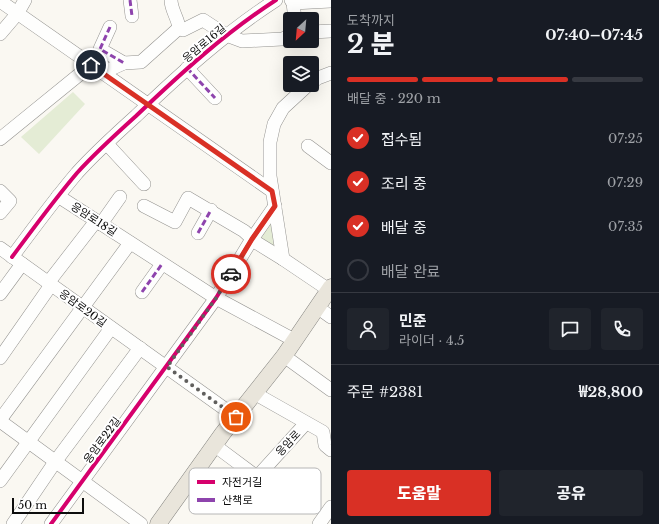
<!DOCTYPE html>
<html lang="ko">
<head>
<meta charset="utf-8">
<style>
  :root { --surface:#171b24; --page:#20242c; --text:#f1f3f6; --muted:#9ea1a6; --line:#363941; --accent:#d93025 }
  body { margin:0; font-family:"Libre Baskerville","Noto Sans KR",serif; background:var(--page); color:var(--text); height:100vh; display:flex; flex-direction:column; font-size:15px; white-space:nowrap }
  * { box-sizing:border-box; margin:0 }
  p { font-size:13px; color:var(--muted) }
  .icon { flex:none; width:22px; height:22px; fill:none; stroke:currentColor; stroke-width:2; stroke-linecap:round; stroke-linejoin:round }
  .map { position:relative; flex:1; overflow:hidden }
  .side { display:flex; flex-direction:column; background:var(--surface); width:328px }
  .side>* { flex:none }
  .needle { width:26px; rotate:206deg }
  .controls { position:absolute; left:283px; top:12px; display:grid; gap:8px }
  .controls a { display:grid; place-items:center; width:36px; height:36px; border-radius:4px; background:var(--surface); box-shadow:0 4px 16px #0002; font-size:20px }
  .scale { position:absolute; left:12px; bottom:10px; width:72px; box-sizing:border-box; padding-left:4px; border:2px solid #0d0d0d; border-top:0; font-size:11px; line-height:14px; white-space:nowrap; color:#0d0d0d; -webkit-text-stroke:3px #fff; paint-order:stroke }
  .pin { position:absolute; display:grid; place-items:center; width:34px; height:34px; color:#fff; margin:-17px; border:2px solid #fff; border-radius:50%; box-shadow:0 1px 4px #0007 }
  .courier { position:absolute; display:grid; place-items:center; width:40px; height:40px; margin:-20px; border:3px solid #d93025; border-radius:50%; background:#fff; color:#222; box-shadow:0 1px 5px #0007 }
  .headline em { font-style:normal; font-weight:800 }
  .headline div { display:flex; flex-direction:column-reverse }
  .headline { display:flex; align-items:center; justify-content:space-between; height:68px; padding:0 16px }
  h1 { font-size:26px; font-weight:800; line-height:30px }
  .bar { display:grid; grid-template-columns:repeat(4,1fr); gap:6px 4px; align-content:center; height:48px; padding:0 16px }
  .bar i { height:5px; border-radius:3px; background:var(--line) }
  .bar .active { background:var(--accent) }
  .bar p { grid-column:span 4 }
  .line { display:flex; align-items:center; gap:10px; padding:0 16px; border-top:1px solid var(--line) }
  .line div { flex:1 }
  .round { display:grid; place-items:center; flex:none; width:42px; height:42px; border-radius:4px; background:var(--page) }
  ol { padding:0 16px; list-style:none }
  li { display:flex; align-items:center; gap:12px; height:44px }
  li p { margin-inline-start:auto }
  li .icon { padding:4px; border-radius:50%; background:var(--accent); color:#fff; stroke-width:4 }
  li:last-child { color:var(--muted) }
  li i { width:22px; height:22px; border:2px solid var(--line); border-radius:50% }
  .cta { display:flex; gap:8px; margin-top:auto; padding:8px 16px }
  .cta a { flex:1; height:46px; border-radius:4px; background:var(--accent); color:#fff; font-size:16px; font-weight:800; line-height:46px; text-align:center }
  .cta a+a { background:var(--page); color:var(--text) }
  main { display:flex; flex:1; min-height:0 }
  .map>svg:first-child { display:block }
  .green { fill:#e4ecd5 }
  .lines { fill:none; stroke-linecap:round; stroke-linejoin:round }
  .minor-casing { stroke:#949390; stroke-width:14 }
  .major-casing { stroke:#81807d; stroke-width:17 }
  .minor { stroke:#fefefd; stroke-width:13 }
  .major { stroke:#e9e5db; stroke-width:16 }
  .quiet { stroke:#8e44ad; stroke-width:3; stroke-dasharray:6 3; stroke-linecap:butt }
  .cycleway-casing { stroke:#fff; stroke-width:6 }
  .cycleway { stroke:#d6006c; stroke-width:4 }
  .done { stroke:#605f5d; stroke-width:4; stroke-dasharray:0 7.2 }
  .route { stroke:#d93025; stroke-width:5 }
  .labels { text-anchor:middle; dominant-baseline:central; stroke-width:4; stroke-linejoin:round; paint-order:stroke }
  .street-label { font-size:11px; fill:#0d0d0d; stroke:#fff }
  .key { fill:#fff; stroke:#b6b6b6; stroke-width:1 }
  .key-label { font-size:11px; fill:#0d0d0d }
</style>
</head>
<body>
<main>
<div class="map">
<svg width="331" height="524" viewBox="0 0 331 524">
  <rect width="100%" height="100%" fill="#faf8f2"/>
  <g class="green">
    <path d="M 73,92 L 85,104 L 39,154 L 21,137 Z"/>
    <path d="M 273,213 L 280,254 L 256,239 Z"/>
  </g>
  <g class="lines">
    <defs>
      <g id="minor">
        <path d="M 130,0 L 132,16"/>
        <path d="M 171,0 C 171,10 178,18 179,28"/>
        <path d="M 291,0 L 293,3 L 295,19"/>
        <path d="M 0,1 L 272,191"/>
        <path d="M 293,3 L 331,1"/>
        <path d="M 110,27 L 100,49 L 124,63"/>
        <path d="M 179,28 L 183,30 L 203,20 L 226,35 L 242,41 L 282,39 L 290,36"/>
        <path d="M 312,32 L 331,31"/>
        <path d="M 0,34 L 17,14 L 25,0"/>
        <path d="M 187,68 L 215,98"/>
        <path d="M 102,73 L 124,63 L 141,62 L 179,28"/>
        <path d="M 312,82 L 318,78 L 331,73"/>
        <path d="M 0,139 L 91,65"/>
        <path d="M 107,144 L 144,184"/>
        <path d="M 308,146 L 331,163"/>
        <path d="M 0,191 L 10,201 L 0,213"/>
        <path d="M 58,196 L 216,298 L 294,340"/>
        <path d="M 144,206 L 175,222 L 188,198 L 244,231 L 257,243 L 283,259 L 329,290"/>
        <path d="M 101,224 L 120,197"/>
        <path d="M 198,233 L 211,210"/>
        <path d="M 0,248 L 236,417"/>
        <path d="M 12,257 C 33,229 54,200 77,173 C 95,153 116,134 136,116 C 180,74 225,33 276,0"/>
        <path d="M 283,259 L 270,176 L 270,142 L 274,124 L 283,108 L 308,85"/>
        <path d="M 48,283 L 96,221"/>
        <path d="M 142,292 L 162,264"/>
        <path d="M 0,294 L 22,264"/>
        <path d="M 317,307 L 331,317"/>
        <path d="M 284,356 L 331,390"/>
        <path d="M 0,358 L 51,285"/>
        <path d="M 254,393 L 323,432 L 325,445 L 331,450"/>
        <path d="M 0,420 L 130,243"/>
        <path d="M 0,421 L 141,524"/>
        <path d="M 214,445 L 257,477 L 306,423"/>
        <path d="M 0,481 L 111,328"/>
        <path d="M 13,524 L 55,462 L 140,348"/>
        <path d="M 51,524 L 216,298 L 252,239 L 275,206"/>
        <path d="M 319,524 L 331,507"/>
      </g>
      <path id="major" d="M 158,524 L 223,433 L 284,356 L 331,287"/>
    </defs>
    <use href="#minor" class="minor-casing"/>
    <use href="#major" class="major-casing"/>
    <use href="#minor" class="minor"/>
    <use href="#major" class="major"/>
    <g class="quiet">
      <path d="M 130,0 L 132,16"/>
      <path d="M 110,27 L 100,49 L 124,63"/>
      <path d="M 187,68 L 215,98"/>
      <path d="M 198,233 L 211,210"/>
      <path d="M 142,292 L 162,264"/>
    </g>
    <defs>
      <g id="cycleway">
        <path d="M 12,257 C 33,229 54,200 77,173 C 95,153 116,134 136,116 C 180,74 225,33 276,0"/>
        <path d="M 51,524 L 216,298 L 252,239 L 275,206"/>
      </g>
    </defs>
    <use href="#cycleway" class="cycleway-casing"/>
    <use href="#cycleway" class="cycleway"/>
  </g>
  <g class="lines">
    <path class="done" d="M 231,274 L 216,298 L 167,367 L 236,417"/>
    <path class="route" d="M 91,65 L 272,191 L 275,206 L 252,239 L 231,274"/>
  </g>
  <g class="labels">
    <g class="street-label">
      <text transform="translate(204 43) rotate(-40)">응암로16길</text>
      <text transform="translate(94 219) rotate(33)">응암로18길</text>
      <text transform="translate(83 308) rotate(36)">응암로20길</text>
      <text transform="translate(102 440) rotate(-54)">응암로22길</text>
      <text transform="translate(288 443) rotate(-47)">응암로</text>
    </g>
  </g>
  <rect x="189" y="468" width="132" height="46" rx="6" class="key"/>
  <rect x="197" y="480" width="18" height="4" fill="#d6006c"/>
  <rect x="197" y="498" width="18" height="4" fill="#8e44ad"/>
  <g class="key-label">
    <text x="222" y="486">자전거길</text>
    <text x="222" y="504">산책로</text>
  </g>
</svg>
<div class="controls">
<a><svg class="needle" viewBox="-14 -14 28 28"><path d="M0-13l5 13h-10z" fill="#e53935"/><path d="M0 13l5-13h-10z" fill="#9ea1a6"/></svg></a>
<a><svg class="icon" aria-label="layers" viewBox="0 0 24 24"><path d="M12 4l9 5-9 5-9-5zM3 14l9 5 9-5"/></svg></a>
</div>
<div class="scale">50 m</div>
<div class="pin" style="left:236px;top:417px;background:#ea580c"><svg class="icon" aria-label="bag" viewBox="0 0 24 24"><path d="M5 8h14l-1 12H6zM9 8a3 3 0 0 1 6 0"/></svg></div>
<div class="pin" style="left:91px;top:65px;background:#1f2937"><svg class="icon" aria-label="home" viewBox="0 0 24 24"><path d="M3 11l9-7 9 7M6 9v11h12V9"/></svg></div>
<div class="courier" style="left:231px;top:274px"><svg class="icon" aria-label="car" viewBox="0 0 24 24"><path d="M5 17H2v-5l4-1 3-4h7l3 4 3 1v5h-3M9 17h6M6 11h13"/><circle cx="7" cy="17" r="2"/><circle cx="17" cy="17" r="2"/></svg></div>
</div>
<section class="side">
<div class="headline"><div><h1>2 분</h1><p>도착까지</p></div><em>07:40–07:45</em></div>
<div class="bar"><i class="active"></i><i class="active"></i><i class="active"></i><i></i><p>배달 중 · 220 m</p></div>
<ol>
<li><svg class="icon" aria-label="check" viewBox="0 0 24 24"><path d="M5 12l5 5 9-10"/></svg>접수됨<p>07:25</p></li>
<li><svg class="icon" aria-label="check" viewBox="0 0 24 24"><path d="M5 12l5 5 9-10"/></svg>조리 중<p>07:29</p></li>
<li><svg class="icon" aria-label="check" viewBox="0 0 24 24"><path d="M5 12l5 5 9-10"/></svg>배달 중<p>07:35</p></li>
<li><i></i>배달 완료</li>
</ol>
<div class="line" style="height:72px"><a class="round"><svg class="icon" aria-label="person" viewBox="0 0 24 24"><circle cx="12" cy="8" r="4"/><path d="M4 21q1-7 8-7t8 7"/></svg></a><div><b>민준</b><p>라이더 · 4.5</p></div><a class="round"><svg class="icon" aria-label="chat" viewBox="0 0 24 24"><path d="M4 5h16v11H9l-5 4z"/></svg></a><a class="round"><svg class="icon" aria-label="phone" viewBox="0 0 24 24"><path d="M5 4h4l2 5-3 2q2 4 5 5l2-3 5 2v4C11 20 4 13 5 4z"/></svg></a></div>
<div class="line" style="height:52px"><div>주문 #2381</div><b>₩28,800</b></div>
<div class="cta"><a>도움말</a><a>공유</a></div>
</section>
</main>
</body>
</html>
